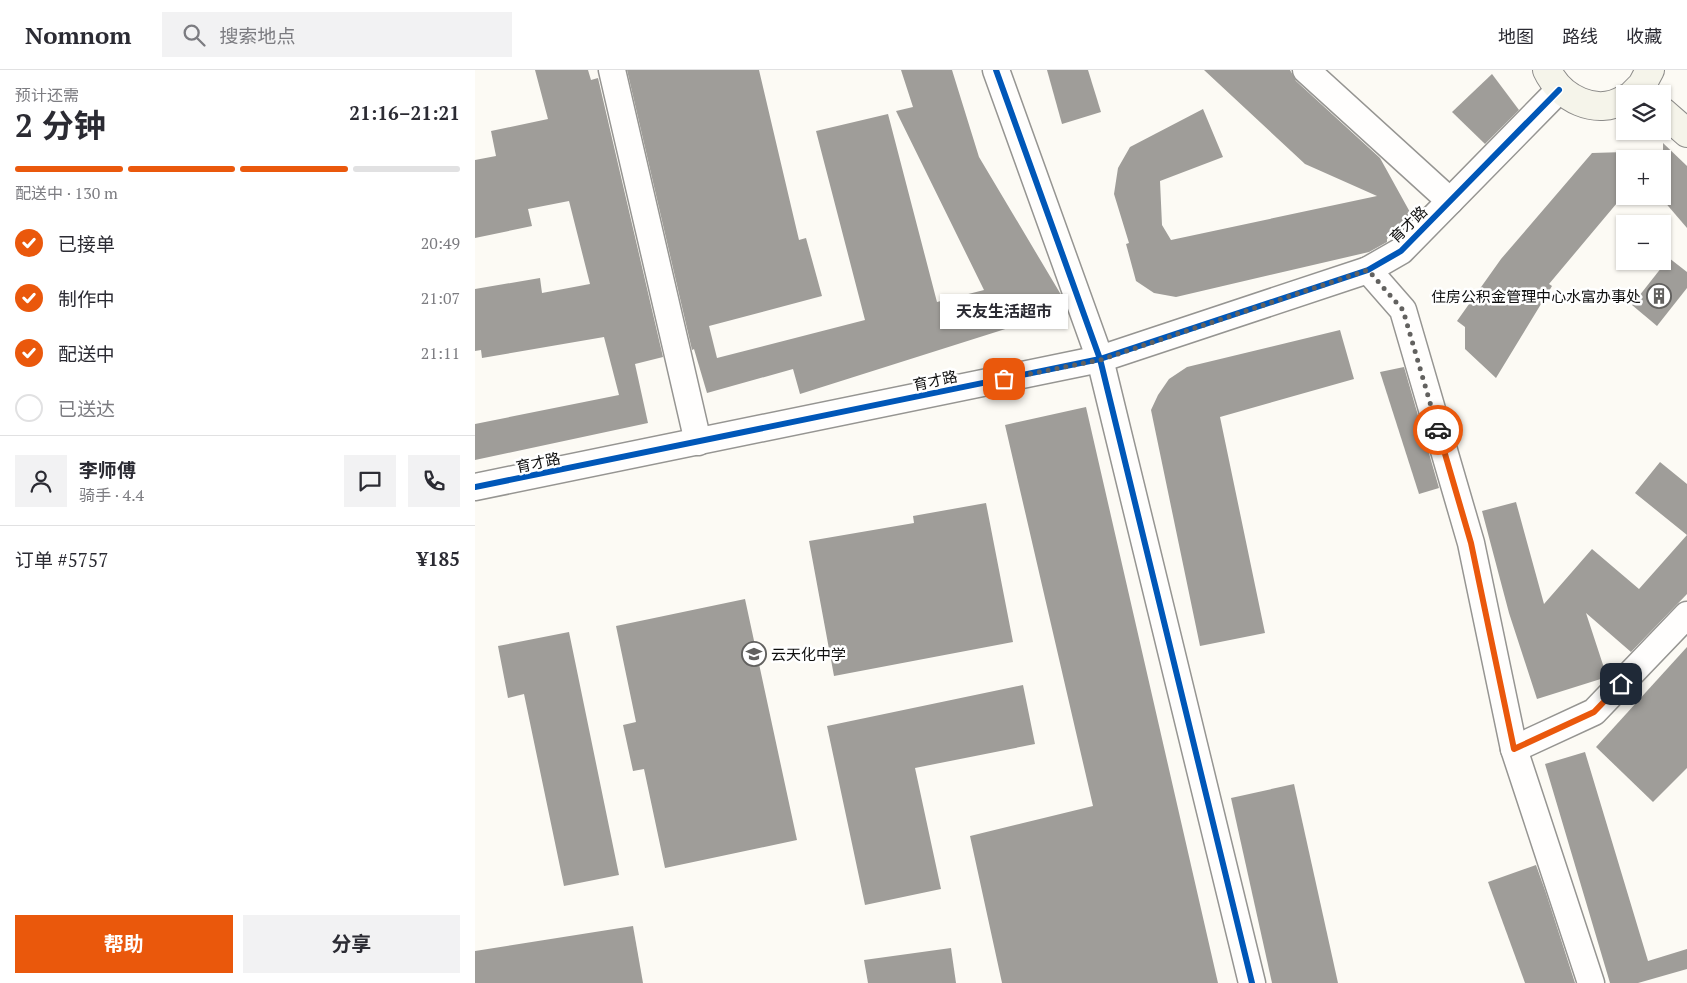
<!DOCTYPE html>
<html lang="zh">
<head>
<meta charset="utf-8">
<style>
  :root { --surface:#fff; --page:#f2f2f3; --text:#2b2b33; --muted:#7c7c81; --line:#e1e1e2; --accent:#ea580c }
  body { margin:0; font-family:"PT Serif","Noto Sans SC",serif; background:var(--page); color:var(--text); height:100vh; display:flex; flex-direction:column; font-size:19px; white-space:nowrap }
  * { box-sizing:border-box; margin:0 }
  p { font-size:16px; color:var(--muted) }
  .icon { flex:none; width:28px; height:28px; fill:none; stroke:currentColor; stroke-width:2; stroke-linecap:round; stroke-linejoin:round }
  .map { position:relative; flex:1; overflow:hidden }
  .panel { display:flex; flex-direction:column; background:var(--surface); width:475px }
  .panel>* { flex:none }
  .tools { position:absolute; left:1141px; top:15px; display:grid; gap:10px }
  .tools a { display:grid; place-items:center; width:55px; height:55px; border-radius:0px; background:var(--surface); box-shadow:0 1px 4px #0004; font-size:25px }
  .pin { position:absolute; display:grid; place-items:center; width:42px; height:42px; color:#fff; margin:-21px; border-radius:10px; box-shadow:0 2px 8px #0006 }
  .courier { position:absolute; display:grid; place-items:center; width:50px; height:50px; margin:-25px; border:4px solid #ea580c; border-radius:50%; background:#fff; color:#222; box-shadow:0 1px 6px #0007 }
  .bubble { position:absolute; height:35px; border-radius:0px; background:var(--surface); box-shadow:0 1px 4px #0004; font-size:16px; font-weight:700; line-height:35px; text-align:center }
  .summary em { font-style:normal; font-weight:700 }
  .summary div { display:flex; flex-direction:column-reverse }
  .summary { display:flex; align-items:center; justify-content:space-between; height:85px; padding:0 15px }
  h1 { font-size:32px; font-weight:700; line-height:38px }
  .bar { display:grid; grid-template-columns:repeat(4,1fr); gap:8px 5px; align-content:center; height:60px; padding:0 15px }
  .bar i { height:6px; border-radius:4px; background:var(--line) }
  .bar .on { background:var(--accent) }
  .bar p { grid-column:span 4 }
  .line { display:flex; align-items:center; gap:12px; padding:0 15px; border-top:1px solid var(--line) }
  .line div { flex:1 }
  .round { display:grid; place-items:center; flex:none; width:52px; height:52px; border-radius:0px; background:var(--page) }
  ol { padding:0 15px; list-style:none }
  li { display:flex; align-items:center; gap:15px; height:55px }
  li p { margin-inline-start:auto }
  li .icon { padding:5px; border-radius:50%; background:var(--accent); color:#fff; stroke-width:4 }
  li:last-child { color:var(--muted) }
  li i { width:28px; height:28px; border:2px solid var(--line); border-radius:50% }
  .button { display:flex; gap:10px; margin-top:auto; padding:10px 15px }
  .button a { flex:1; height:58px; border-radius:0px; background:var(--accent); color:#fff; font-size:20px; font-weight:700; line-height:58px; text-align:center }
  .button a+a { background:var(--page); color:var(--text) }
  header { display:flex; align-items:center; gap:30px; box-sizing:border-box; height:70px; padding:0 25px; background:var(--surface); border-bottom:1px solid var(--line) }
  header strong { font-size:24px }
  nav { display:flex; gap:28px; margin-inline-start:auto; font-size:18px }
  .search { width:350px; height:45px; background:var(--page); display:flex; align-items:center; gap:12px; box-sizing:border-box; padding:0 18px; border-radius:0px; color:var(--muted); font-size:19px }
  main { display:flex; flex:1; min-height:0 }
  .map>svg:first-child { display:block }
  .building { fill:#9f9d99 }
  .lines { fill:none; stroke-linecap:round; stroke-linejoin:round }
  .street-casing { stroke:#969592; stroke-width:29 }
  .secondary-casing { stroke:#8c8b89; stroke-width:30 }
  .street { stroke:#fffefd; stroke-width:26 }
  .secondary { stroke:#f5f4ea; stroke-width:28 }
  .cycleway-casing { stroke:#fff; stroke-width:9 }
  .cycleway { stroke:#0057b8; stroke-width:6 }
  .done { stroke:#62615f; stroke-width:5; stroke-dasharray:0 9 }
  .route { stroke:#ea580c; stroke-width:6 }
  .labels { text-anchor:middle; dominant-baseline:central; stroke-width:5; stroke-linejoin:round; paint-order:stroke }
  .street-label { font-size:15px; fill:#0f0f0f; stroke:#fff }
  .poi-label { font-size:15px; fill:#0f0f0f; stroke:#fff; text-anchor:end }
</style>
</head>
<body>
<header>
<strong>Nomnom</strong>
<div class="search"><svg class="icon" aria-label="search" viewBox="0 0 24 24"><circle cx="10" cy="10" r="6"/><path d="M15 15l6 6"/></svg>搜索地点</div>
<nav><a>地图</a><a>路线</a><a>收藏</a></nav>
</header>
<main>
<section class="panel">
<div class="summary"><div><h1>2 分钟</h1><p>预计还需</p></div><em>21:16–21:21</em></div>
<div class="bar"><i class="on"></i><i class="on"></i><i class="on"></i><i></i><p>配送中 · 130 m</p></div>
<ol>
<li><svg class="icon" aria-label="check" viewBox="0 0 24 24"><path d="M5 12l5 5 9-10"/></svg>已接单<p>20:49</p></li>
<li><svg class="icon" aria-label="check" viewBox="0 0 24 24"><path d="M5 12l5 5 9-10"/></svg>制作中<p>21:07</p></li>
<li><svg class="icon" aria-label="check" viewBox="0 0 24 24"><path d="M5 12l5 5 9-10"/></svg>配送中<p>21:11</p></li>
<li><i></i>已送达</li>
</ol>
<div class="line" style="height:90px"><a class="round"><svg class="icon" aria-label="person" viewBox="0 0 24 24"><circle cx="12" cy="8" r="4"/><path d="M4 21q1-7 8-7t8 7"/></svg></a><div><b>李师傅</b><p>骑手 · 4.4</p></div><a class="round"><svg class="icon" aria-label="chat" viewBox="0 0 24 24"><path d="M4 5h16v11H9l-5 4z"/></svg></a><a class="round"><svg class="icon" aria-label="phone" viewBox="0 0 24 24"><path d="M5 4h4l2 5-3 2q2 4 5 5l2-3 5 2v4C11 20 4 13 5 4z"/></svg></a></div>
<div class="line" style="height:65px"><div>订单 #5757</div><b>¥185</b></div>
<div class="button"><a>帮助</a><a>分享</a></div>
</section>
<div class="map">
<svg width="1212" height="913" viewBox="0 0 1212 913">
  <rect width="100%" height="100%" fill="#fcfaf4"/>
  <g class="building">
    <path d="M 60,0 L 113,0 L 116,10 L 123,8 L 188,287 L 160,294 L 173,353 L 0,390 L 0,354 L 144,325 L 129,267 L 7,288 L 6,280 L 0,281 L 0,219 L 65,208 L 67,223 L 115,214 L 94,131 L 53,139 L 57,156 L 0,168 L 0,90 L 21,86 L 16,61 L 73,49 Z"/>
    <path d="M 152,0 L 284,0 L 324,170 L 331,168 L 347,226 L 234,256 L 242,288 L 390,250 L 341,61 L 413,44 L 462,232 L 509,220 L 421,41 L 438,37 L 426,0 L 477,0 L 504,87 L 585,223 L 586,224 L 575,245 L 325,324 L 318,299 L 232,323 L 219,279 L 217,280 Z"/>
    <path d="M 572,0 L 613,0 L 626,42 L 587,54 Z"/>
    <path d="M 729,0 L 815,0 L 821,11 L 905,88 L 936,144 L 912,169 L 912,172 L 894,182 L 701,227 L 679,223 L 661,211 L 651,174 L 654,173 L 639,124 L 643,98 L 655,77 L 728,39 L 748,87 L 685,111 L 687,155 L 696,170 L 902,126 L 830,94 Z"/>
    <path d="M 1017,4 L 1044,40 L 1010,74 L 977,42 Z"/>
    <path d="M 1188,73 L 1212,96 L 1212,158 L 1188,130 Z"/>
    <path d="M 1150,82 L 1150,133 L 1142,133 L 1074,214 L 1077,216 L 1021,308 L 990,279 L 990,257 L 982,251 L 1026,189 L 1117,83 Z"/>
    <path d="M 1194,188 L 1212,202 L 1212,218 L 1182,256 L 1157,235 Z"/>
    <path d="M 865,260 L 879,309 L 745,347 L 790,563 L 725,576 L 676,340 L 683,325 L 694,309 L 712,297 Z"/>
    <path d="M 929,297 L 964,418 L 944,424 L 905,302 Z"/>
    <path d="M 611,337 L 743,913 L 527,913 L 495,766 L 618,736 L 530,355 Z"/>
    <path d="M 1185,392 L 1212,414 L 1212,524 L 1156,582 L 1111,543 L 1132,607 L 1062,629 L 1034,543 L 1007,441 L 1041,432 L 1069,534 L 1117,479 L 1164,519 L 1212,465 L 1160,423 Z"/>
    <path d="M 511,433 L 538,572 L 359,606 L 334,471 L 439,453 L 438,446 Z"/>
    <path d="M 270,529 L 322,770 L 190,798 L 169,699 L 158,701 L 148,655 L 161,652 L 141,556 Z"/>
    <path d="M 94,562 L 144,805 L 89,816 L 49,624 L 33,628 L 23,576 Z"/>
    <path d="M 1212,577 L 1212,698 L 1178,732 L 1121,677 Z"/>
    <path d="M 548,615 L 560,674 L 440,698 L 466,819 L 390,835 L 352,656 Z"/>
    <path d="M 1110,682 L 1173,891 L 1212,879 L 1212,899 L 1163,913 L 1135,913 L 1070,694 Z"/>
    <path d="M 819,714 L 863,913 L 797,913 L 756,728 Z"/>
    <path d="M 1061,795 L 1071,823 L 1100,913 L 1050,913 L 1013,812 Z"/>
    <path d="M 158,856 L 168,913 L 0,913 L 0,881 Z"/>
    <path d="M 476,878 L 481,913 L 393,913 L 389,890 Z"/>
  </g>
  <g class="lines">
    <defs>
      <g id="street">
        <path d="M 137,0 L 223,372"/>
        <path d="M 521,0 L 625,289 L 777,913"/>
        <path d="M 831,0 L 975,131"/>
        <path d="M 893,200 L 928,240 L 996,473 L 1039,679 L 1116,913"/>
        <path d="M 0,417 L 625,289 L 893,200 L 926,181 L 1084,20"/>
        <path d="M 1039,679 L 1119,642 L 1212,545"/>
      </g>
      <g id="secondary">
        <path d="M 1072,0 C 1085,28 1121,47 1150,29"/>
        <path d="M 1158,24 L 1167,15 L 1175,0"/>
        <path d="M 1188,42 L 1212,63"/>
      </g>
    </defs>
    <use href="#street" class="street-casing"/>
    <use href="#secondary" class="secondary-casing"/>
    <use href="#street" class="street"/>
    <use href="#secondary" class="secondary"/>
    <defs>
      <g id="cycleway">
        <path d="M 521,0 L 625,289 L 777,913"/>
        <path d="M 0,417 L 625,289 L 893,200 L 926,181 L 1084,20"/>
      </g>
    </defs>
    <use href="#cycleway" class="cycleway-casing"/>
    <use href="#cycleway" class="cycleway"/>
  </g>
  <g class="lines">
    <path class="done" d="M 529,309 L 625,290 L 893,200 L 928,240 L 963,360"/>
    <path class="route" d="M 963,360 L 996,473 L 1039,679 L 1119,642 L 1146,614"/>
  </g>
  <defs>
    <symbol id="building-ring" viewBox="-11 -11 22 22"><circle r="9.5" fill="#fff" stroke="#62615f" stroke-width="1.5"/><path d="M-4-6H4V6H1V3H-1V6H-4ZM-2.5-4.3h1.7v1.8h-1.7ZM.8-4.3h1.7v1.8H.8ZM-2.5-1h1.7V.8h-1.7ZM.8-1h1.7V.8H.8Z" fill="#62615f"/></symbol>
    <symbol id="school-ring" viewBox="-11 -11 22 22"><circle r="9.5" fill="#fff" stroke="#62615f" stroke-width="1.5"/><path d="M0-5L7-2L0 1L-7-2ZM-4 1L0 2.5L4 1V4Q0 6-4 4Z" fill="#62615f"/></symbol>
  </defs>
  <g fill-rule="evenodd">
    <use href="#building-ring" x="1170" y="212" width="28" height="28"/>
    <use href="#school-ring" x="265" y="570" width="28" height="28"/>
  </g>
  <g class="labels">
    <g class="street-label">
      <text transform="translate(933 154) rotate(-44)">育才路</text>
      <text transform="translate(460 310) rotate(-12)">育才路</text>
      <text transform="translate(63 392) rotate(-12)">育才路</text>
    </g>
    <g class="poi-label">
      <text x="1166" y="226">住房公积金管理中心水富办事处</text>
      <text x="296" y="584" text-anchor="start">云天化中学</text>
    </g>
  </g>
</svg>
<div class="tools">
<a><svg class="icon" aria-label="layers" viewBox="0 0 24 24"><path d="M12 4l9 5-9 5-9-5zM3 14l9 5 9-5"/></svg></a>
<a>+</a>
<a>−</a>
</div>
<div class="pin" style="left:529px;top:309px;background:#ea580c"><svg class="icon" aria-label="bag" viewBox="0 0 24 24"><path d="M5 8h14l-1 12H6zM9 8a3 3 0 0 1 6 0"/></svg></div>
<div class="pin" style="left:1146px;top:614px;background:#1f2937"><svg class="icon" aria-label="home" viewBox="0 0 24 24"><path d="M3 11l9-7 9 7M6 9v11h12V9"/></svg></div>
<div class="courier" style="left:963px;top:360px"><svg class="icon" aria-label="car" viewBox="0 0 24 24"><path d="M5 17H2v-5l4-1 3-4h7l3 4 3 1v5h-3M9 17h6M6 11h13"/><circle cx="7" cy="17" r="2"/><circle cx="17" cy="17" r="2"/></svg></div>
<div class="bubble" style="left:465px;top:224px;width:128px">天友生活超市</div>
</div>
</main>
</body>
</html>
